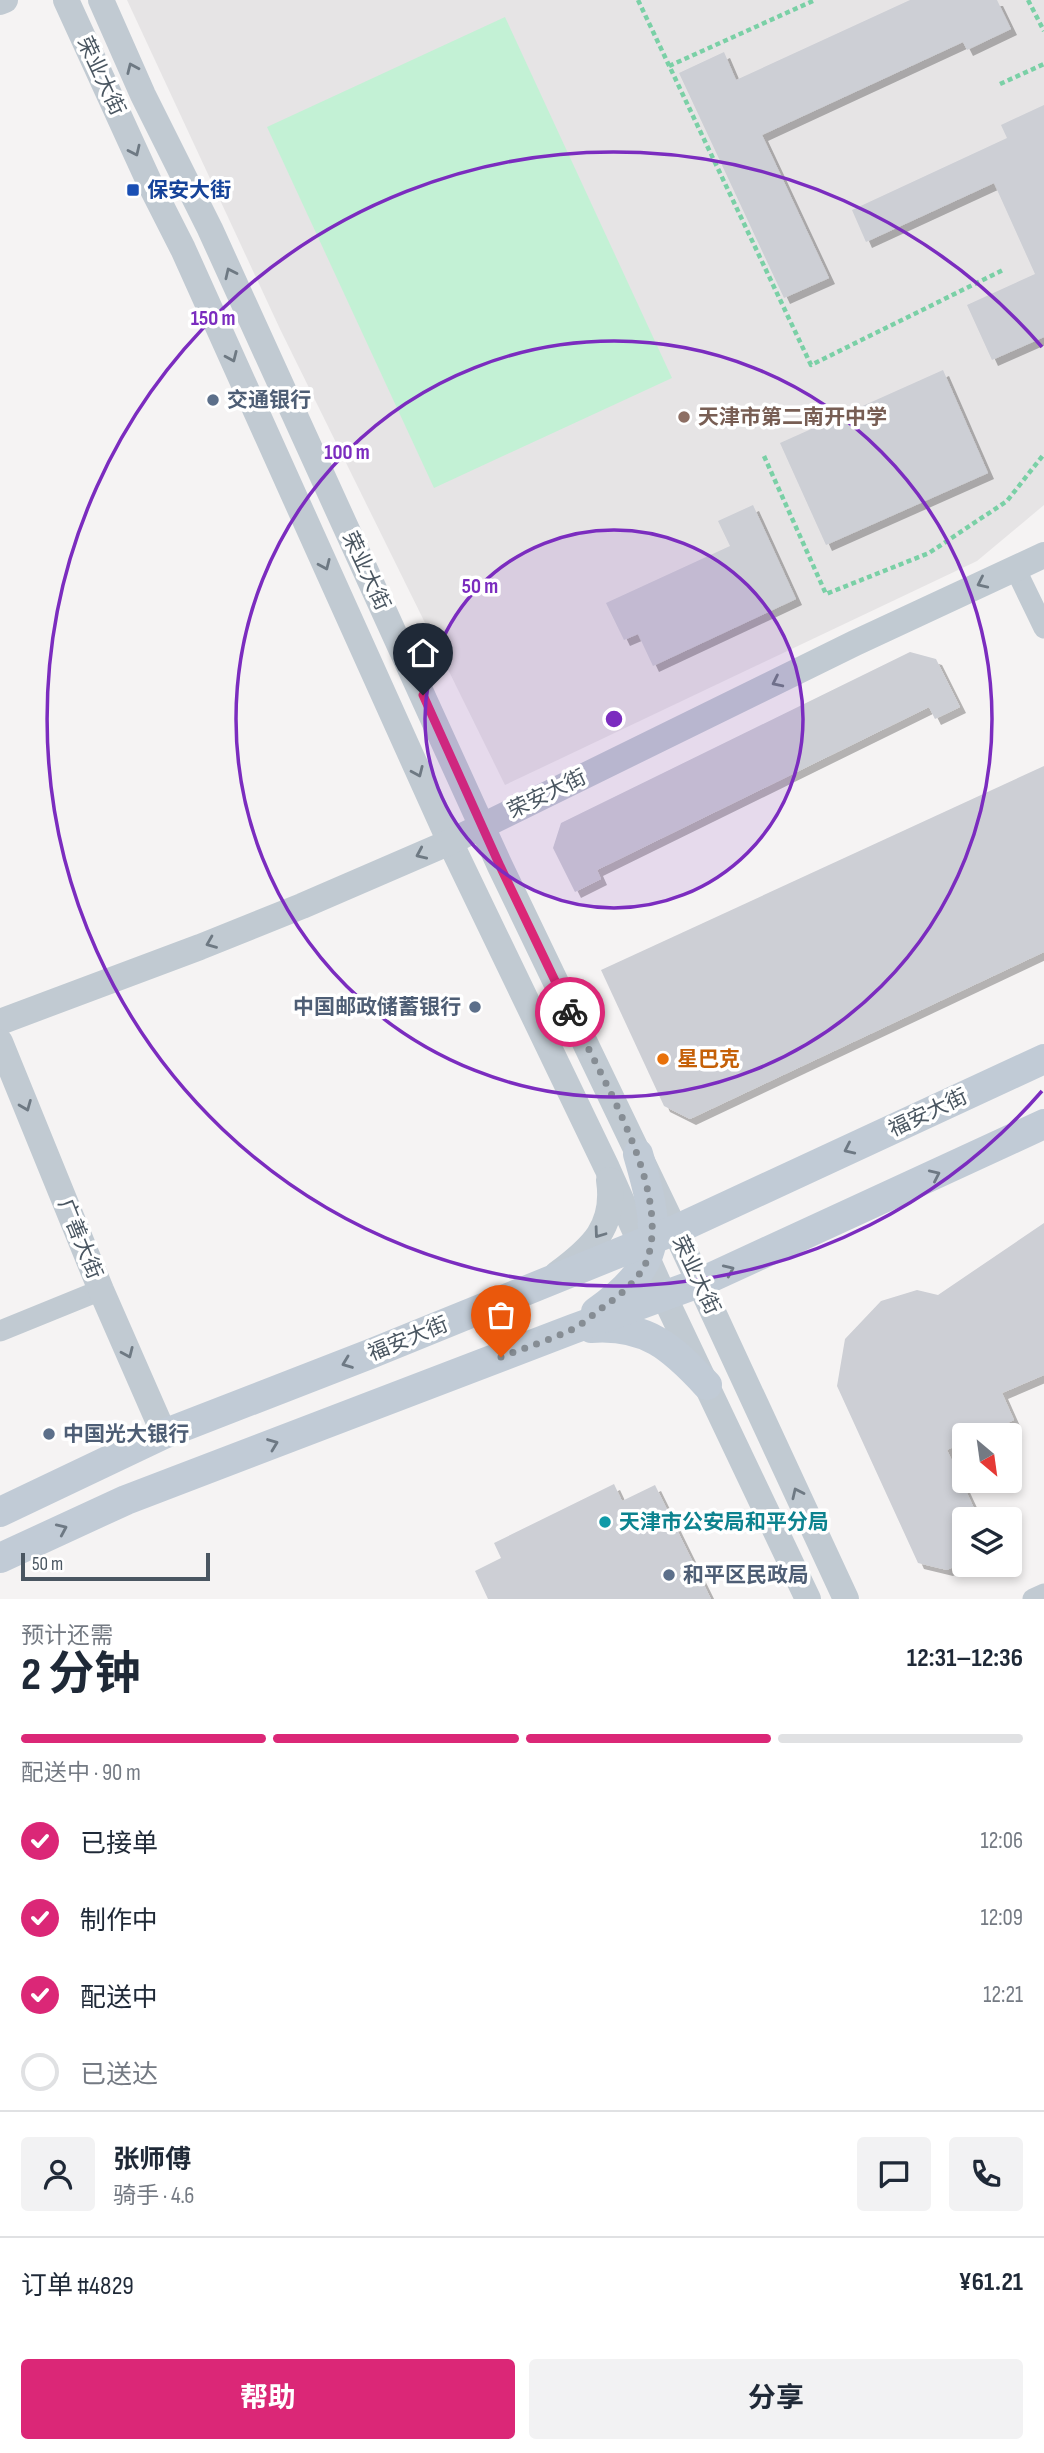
<!DOCTYPE html>
<html lang="zh">
<head>
<meta charset="utf-8">
<style>
  :root { --surface:#fff; --page:#f2f2f3; --text:#1f2937; --muted:#747a83; --line:#e0e1e3; --accent:#db2777 }
  body { margin:0; font-family:"Sofia Sans Condensed","Noto Sans SC",sans-serif; background:var(--page); color:var(--text); height:100vh; display:flex; flex-direction:column; font-size:26px; white-space:nowrap }
  * { box-sizing:border-box; margin:0 }
  p { font-size:23px; color:var(--muted) }
  .icon { flex:none; width:38px; height:38px; fill:none; stroke:currentColor; stroke-width:2; stroke-linecap:round; stroke-linejoin:round }
  .map { position:relative; height:1599px; overflow:hidden }
  .panel { display:flex; flex-direction:column; background:var(--surface); flex:1 }
  .panel>* { flex:none }
  .needle { width:46px; rotate:151deg }
  .controls { position:absolute; left:952px; top:1423px; display:grid; gap:14px }
  .controls a { display:grid; place-items:center; width:70px; height:70px; border-radius:7px; background:var(--surface); box-shadow:0 4px 10px #0003; font-size:35px }
  .scale { position:absolute; left:21px; bottom:18px; width:189px; box-sizing:border-box; padding-left:7px; border:4px solid #4a5661; border-top:0; font-size:19px; line-height:24px; white-space:nowrap; color:#4a5661; -webkit-text-stroke:5px #fff; paint-order:stroke }
  .pin { position:absolute; display:grid; place-items:center; width:60px; height:60px; color:#fff; margin:-72px -30px; border-radius:50% 50% 50% 0; rotate:-45deg; box-shadow:0 0 7px #0007 }
  .pin .icon { rotate:45deg }
  .courier { position:absolute; display:grid; place-items:center; width:70px; height:70px; margin:-35px; border:5px solid #db2777; border-radius:50%; background:#fff; color:#222; box-shadow:0 2px 9px #0007 }
  .headline em { font-style:normal; font-weight:700 }
  .headline div { display:flex; flex-direction:column-reverse }
  .headline { display:flex; align-items:center; justify-content:space-between; height:119px; padding:0 21px }
  h1 { font-size:46px; font-weight:700; line-height:52px }
  .bar { display:grid; grid-template-columns:repeat(4,1fr); gap:10px 7px; align-content:center; height:84px; padding:0 21px }
  .bar i { height:9px; border-radius:5px; background:var(--line) }
  .bar .selected { background:var(--accent) }
  .bar p { grid-column:span 4 }
  .line { display:flex; align-items:center; gap:18px; padding:0 21px; border-top:2px solid var(--line) }
  .line div { flex:1 }
  .round { display:grid; place-items:center; flex:none; width:74px; height:74px; border-radius:7px; background:var(--page) }
  ol { padding:0 21px; list-style:none }
  li { display:flex; align-items:center; gap:21px; height:77px }
  li p { margin-inline-start:auto }
  li .icon { padding:7px; border-radius:50%; background:var(--accent); color:#fff; stroke-width:4 }
  li:last-child { color:var(--muted) }
  li i { width:38px; height:38px; border:4px solid var(--line); border-radius:50% }
  .action { display:flex; gap:14px; margin-top:auto; padding:14px 21px }
  .action a { flex:1; height:80px; border-radius:7px; background:var(--accent); color:#fff; font-size:28px; font-weight:700; line-height:80px; text-align:center }
  .action a+a { background:var(--page); color:var(--text) }
  .map>svg:first-child { display:block }
  .education { fill:#e6e4e5 }
  .green { fill:#c3f1d5 }
  .building { fill:#cdcfd5; filter:url(#shadow) }
  .lines { fill:none; stroke-linecap:round; stroke-linejoin:round }
  .path { stroke:#7ad0a6; stroke-width:4.5; stroke-dasharray:5 3.5; stroke-linecap:butt }
  .minor { stroke:#c1cad2; stroke-width:21 }
  .tertiary { stroke:#c1cad2; stroke-width:26 }
  .secondary { stroke:#c1cbd6; stroke-width:30 }
  .oneway { stroke:#6e7983 }
  .oneway2 { stroke:#6e7984 }
  .done { stroke:#868d94; stroke-width:7; stroke-dasharray:0 12.6 }
  .route { stroke:#db2777; stroke-width:9 }
  .ring { fill:none; stroke:#7b2cbf; stroke-width:3.5 }
  .transit-dot { fill:#1a4fb4; stroke:#fff; stroke-width:2.5 }
  .service-dot { fill:#5c6f8a; stroke:#fff; stroke-width:2.5 }
  .education-dot { fill:#8d6e63; stroke:#fff; stroke-width:2.5 }
  .food-dot { fill:#e8710a; stroke:#fff; stroke-width:2.5 }
  .culture-dot { fill:#0f9aa8; stroke:#fff; stroke-width:2.5 }
  .labels { text-anchor:middle; dominant-baseline:central; stroke-width:7; stroke-linejoin:round; paint-order:stroke }
  .street-label { font-size:21px; fill:#4a5661; stroke:#fff }
  .transit-label { font-size:21px; font-weight:bold; fill:#164399; stroke:#fff; text-anchor:start }
  .service-label { font-size:21px; font-weight:bold; fill:#4e5e75; stroke:#fff; text-anchor:start }
  .education-label { font-size:21px; font-weight:bold; fill:#785e54; stroke:#fff; text-anchor:start }
  .food-label { font-size:21px; font-weight:bold; fill:#c56008; stroke:#fff; text-anchor:start }
  .culture-label { font-size:21px; font-weight:bold; fill:#0d838f; stroke:#fff; text-anchor:start }
  .centre { fill:#7b2cbf; stroke:#fff; stroke-width:3.5 }
  .ring-label { font-size:21px; text-anchor:middle; font-weight:bold; fill:#7b2cbf; stroke:#fff; stroke-width:7; stroke-linejoin:round; paint-order:stroke }
</style>
</head>
<body>
<div class="map">
<svg width="1044" height="1599" viewBox="0 0 1044 1599">
  <defs>
    <filter id="shadow"><feDropShadow dx="6" dy="6" stdDeviation="0" flood-color="#0004"/></filter>
  </defs>
  <rect width="100%" height="100%" fill="#f5f3f3"/>
  <path class="education" d="M 127,0 L 1044,0 L 1044,505 L 977,561 L 505,785 L 280,329 Z"/>
  <path class="green" d="M 505,17 L 672,378 L 434,488 L 267,127 Z"/>
  <g class="building">
    <path d="M 910,0 L 997,0 L 1011,29 L 967,50 L 963,42 L 762,135 L 829,278 L 784,298 L 679,73 L 724,52 L 736,80 Z"/>
    <path d="M 1044,105 L 1044,337 L 992,360 L 967,305 L 1035,274 L 994,183 L 866,242 L 852,210 L 1007,138 L 1001,125 Z"/>
    <path d="M 943,370 L 988,473 L 826,545 L 780,443 Z"/>
    <path d="M 753,505 L 796,599 L 653,666 L 638,634 L 624,640 L 606,603 L 730,546 L 718,521 Z"/>
    <path d="M 910,652 L 936,659 L 960,707 L 935,719 L 929,707 L 597,870 L 601,879 L 575,892 L 553,848 L 561,823 Z"/>
    <path d="M 1044,766 L 1044,952 L 690,1119 L 664,1106 L 601,970 Z"/>
    <path d="M 1044,1223 L 1044,1375 L 1002,1393 L 1014,1420 L 981,1435 L 964,1435 L 964,1442 L 947,1450 L 979,1519 L 964,1519 L 964,1562 L 947,1570 L 918,1563 L 837,1386 L 845,1339 L 881,1301 L 917,1290 L 938,1295 Z"/>
    <path d="M 614,1484 L 622,1501 L 655,1485 L 711,1599 L 488,1599 L 475,1571 L 501,1558 L 494,1543 Z"/>
  </g>
  <g class="lines">
    <g class="path">
      <path d="M 638,0 L 811,365 L 1005,269"/>
      <path d="M 1028,0 L 1044,31"/>
      <path d="M 669,66 L 815,0"/>
      <path d="M 1000,84 L 1044,64"/>
      <path d="M 764,456 L 826,594 L 929,553 L 1007,501 L 1044,454"/>
    </g>
    <g class="minor">
      <path d="M 1015,568 L 1044,628"/>
      <path d="M 0,1331 L 101,1290"/>
      <path d="M 1033,1599 L 1044,1594"/>
    </g>
    <g class="tertiary">
      <path d="M 66,0 L 151,186 L 183,249 L 450,842 L 607,1168 L 664,1296 L 808,1599"/>
      <path d="M 101,0 L 143,95 L 210,229 L 500,866 L 675,1230 L 846,1599"/>
      <path d="M 0,2 L 5,0"/>
      <path d="M 0,1022 L 200,947 L 302,906 L 450,842 L 855,643 L 1044,555"/>
      <path d="M 0,1042 L 101,1290 L 164,1434"/>
      <path d="M 557,1274 C 592,1248 616,1227 609,1180"/>
    </g>
    <g class="secondary">
      <path d="M 596,1312 C 666,1262 660,1230 638,1154"/>
      <path d="M 591,1328 C 646,1324 672,1347 707,1385"/>
      <path d="M 0,1512 L 164,1434 L 370,1354 L 675,1230 L 1044,1059"/>
      <path d="M 0,1558 L 126,1500 L 573,1329 L 699,1283 L 1044,1124"/>
    </g>
  </g>
  <defs><path id="oneway-chevron" d="M-2-3.5L2.5 0L-2 3.5" fill="none" stroke-width="1.6" stroke-linecap="round" stroke-linejoin="round" transform="scale(1.75)"/></defs>
  <g class="oneway">
    <use href="#oneway-chevron" transform="translate(132 68) rotate(-114)"/>
    <use href="#oneway-chevron" transform="translate(135 151) rotate(65)"/>
    <use href="#oneway-chevron" transform="translate(230 273) rotate(-115)"/>
    <use href="#oneway-chevron" transform="translate(232 357) rotate(66)"/>
    <use href="#oneway-chevron" transform="translate(325 565) rotate(66)"/>
    <use href="#oneway-chevron" transform="translate(982 583) rotate(155)"/>
    <use href="#oneway-chevron" transform="translate(777 682) rotate(154)"/>
    <use href="#oneway-chevron" transform="translate(418 772) rotate(66)"/>
    <use href="#oneway-chevron" transform="translate(421 854) rotate(156)"/>
    <use href="#oneway-chevron" transform="translate(211 943) rotate(158)"/>
    <use href="#oneway-chevron" transform="translate(26 1106) rotate(68)"/>
    <use href="#oneway-chevron" transform="translate(599 1233) rotate(126)"/>
    <use href="#oneway-chevron" transform="translate(128 1353) rotate(66)"/>
    <use href="#oneway-chevron" transform="translate(797 1493) rotate(-115)"/>
  </g>
  <g class="oneway2">
    <use href="#oneway-chevron" transform="translate(849 1149) rotate(155)"/>
    <use href="#oneway-chevron" transform="translate(935 1175) rotate(-25)"/>
    <use href="#oneway-chevron" transform="translate(729 1270) rotate(-24)"/>
    <use href="#oneway-chevron" transform="translate(347 1363) rotate(159)"/>
    <use href="#oneway-chevron" transform="translate(273 1444) rotate(-21)"/>
    <use href="#oneway-chevron" transform="translate(62 1529) rotate(-24)"/>
  </g>
  <g class="lines">
    <path class="done" d="M 501,1357 C 525,1348 549,1340 571,1330 C 582,1325 592,1315 602,1308 C 619,1296 642,1278 648,1257 C 670,1188 600,1075 570,1012"/>
    <path class="route" d="M 423,695 L 500,866 L 570,1012"/>
  </g>
  <circle cx="614" cy="719" r="189" fill="#7b2cbf" fill-opacity=".12"/>
  <g class="ring">
    <circle cx="614" cy="719" r="189"/>
    <circle cx="614" cy="719" r="378"/>
    <path d="M1042 1091A567 567 0 1 1 1042 347"/>
  </g>
  <rect class="transit-dot" x="126" y="183" width="14" height="14" rx="3.5"/>
  <g class="service-dot">
    <circle cx="213" cy="400" r="7"/>
    <circle cx="475" cy="1007" r="7"/>
    <circle cx="49" cy="1434" r="7"/>
    <circle cx="669" cy="1575" r="7"/>
  </g>
  <circle class="education-dot" cx="684" cy="417" r="7"/>
  <circle class="food-dot" cx="663" cy="1059" r="7"/>
  <circle class="culture-dot" cx="605" cy="1522" r="7"/>
  <g class="labels">
    <g class="street-label">
      <text transform="translate(101 76) rotate(65)">荣业大街</text>
      <text transform="translate(366 571) rotate(65)">荣业大街</text>
      <text transform="translate(547 794) rotate(-26)">荣安大街</text>
      <text transform="translate(928 1113) rotate(-25)">福安大街</text>
      <text transform="translate(80 1239) rotate(68)">广善大街</text>
      <text transform="translate(696 1275) rotate(65)">荣业大街</text>
      <text transform="translate(408 1339) rotate(-22)">福安大街</text>
    </g>
    <g class="transit-label">
      <text x="147" y="190">保安大街</text>
    </g>
    <g class="service-label">
      <text x="227" y="400">交通银行</text>
      <text x="461" y="1007" text-anchor="end">中国邮政储蓄银行</text>
      <text x="63" y="1434">中国光大银行</text>
      <text x="683" y="1575">和平区民政局</text>
    </g>
    <g class="education-label">
      <text x="698" y="417">天津市第二南开中学</text>
    </g>
    <g class="food-label">
      <text x="677" y="1059">星巴克</text>
    </g>
    <g class="culture-label">
      <text x="619" y="1522">天津市公安局和平分局</text>
    </g>
  </g>
  <circle cx="614" cy="719" r="10" class="centre"/>
  <g class="ring-label">
    <text x="213" y="325">150 m</text>
    <text x="347" y="459">100 m</text>
    <text x="480" y="593">50 m</text>
  </g>
</svg>
<div class="controls">
<a><svg class="needle" viewBox="-14 -14 28 28"><path d="M0-13l5 13h-10z" fill="#e53935"/><path d="M0 13l5-13h-10z" fill="#747a83"/></svg></a>
<a><svg class="icon" aria-label="layers" viewBox="0 0 24 24"><path d="M12 4l9 5-9 5-9-5zM3 14l9 5 9-5"/></svg></a>
</div>
<div class="scale">50 m</div>
<div class="pin" style="left:501px;top:1357px;background:#ea580c"><svg class="icon" aria-label="bag" viewBox="0 0 24 24"><path d="M5 8h14l-1 12H6zM9 8a3 3 0 0 1 6 0"/></svg></div>
<div class="pin" style="left:423px;top:695px;background:#1f2937"><svg class="icon" aria-label="home" viewBox="0 0 24 24"><path d="M3 11l9-7 9 7M6 9v11h12V9"/></svg></div>
<div class="courier" style="left:570px;top:1012px"><svg class="icon" aria-label="bike" viewBox="0 0 24 24"><circle cx="6" cy="16" r="4"/><circle cx="18" cy="16" r="4"/><path d="M6 16l4-8h5l3 8M10 8l3 8H6M13 5h3"/></svg></div>
</div>
<section class="panel">
<div class="headline"><div><h1>2 分钟</h1><p>预计还需</p></div><em>12:31–12:36</em></div>
<div class="bar"><i class="selected"></i><i class="selected"></i><i class="selected"></i><i></i><p>配送中 · 90 m</p></div>
<ol>
<li><svg class="icon" aria-label="check" viewBox="0 0 24 24"><path d="M5 12l5 5 9-10"/></svg>已接单<p>12:06</p></li>
<li><svg class="icon" aria-label="check" viewBox="0 0 24 24"><path d="M5 12l5 5 9-10"/></svg>制作中<p>12:09</p></li>
<li><svg class="icon" aria-label="check" viewBox="0 0 24 24"><path d="M5 12l5 5 9-10"/></svg>配送中<p>12:21</p></li>
<li><i></i>已送达</li>
</ol>
<div class="line" style="height:126px"><a class="round"><svg class="icon" aria-label="person" viewBox="0 0 24 24"><circle cx="12" cy="8" r="4"/><path d="M4 21q1-7 8-7t8 7"/></svg></a><div><b>张师傅</b><p>骑手 · 4.6</p></div><a class="round"><svg class="icon" aria-label="chat" viewBox="0 0 24 24"><path d="M4 5h16v11H9l-5 4z"/></svg></a><a class="round"><svg class="icon" aria-label="phone" viewBox="0 0 24 24"><path d="M5 4h4l2 5-3 2q2 4 5 5l2-3 5 2v4C11 20 4 13 5 4z"/></svg></a></div>
<div class="line" style="height:91px"><div>订单 #4829</div><b>¥61.21</b></div>
<div class="action"><a>帮助</a><a>分享</a></div>
</section>
</body>
</html>
